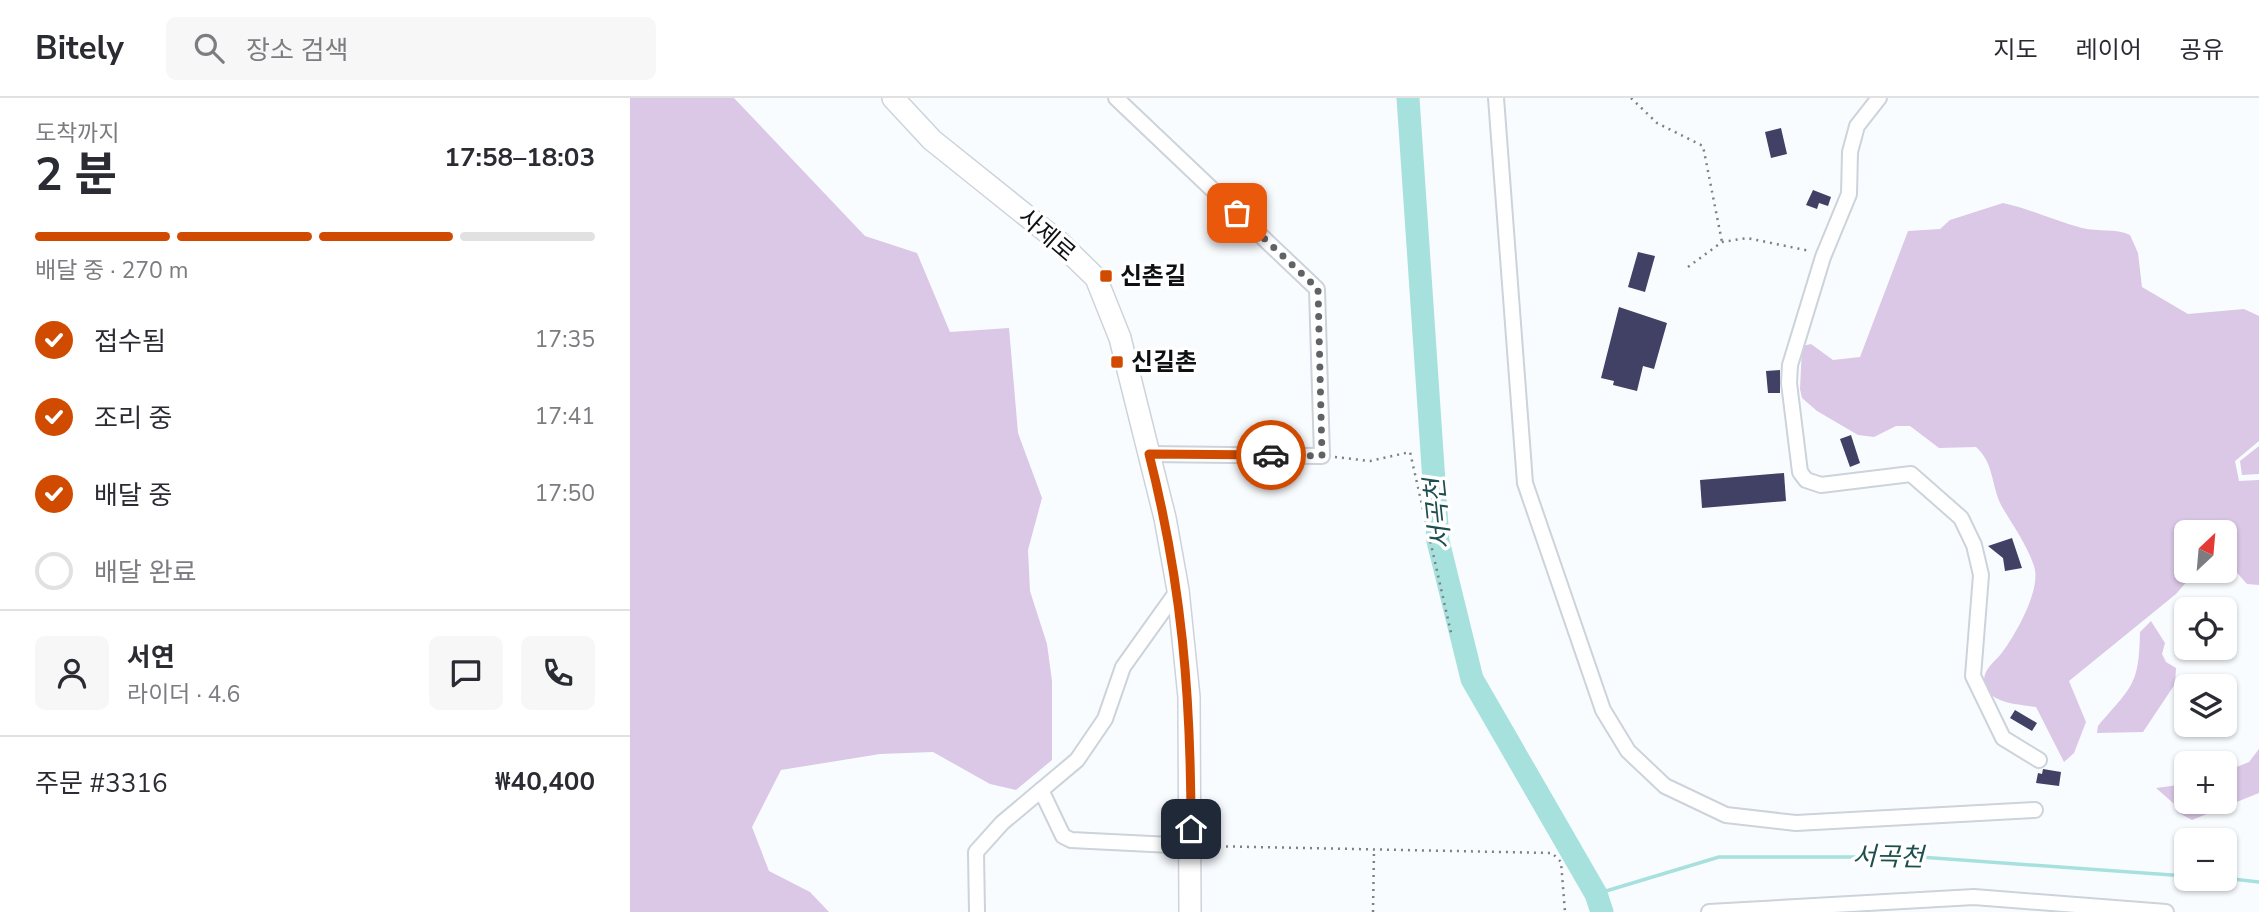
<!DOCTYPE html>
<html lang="ko">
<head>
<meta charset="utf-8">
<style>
  :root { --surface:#fff; --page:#f7f7f7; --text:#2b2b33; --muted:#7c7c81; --line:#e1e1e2; --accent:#d04b00 }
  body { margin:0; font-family:"Nunito Sans","Noto Sans KR",sans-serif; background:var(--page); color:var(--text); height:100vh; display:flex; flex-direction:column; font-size:26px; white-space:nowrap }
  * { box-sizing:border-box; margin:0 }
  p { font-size:23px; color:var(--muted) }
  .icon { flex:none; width:38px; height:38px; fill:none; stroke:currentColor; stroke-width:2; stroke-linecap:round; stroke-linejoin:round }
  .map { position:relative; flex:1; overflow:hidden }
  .side { display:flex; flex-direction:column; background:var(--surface); width:630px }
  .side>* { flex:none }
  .needle { width:46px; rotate:26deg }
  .controls { position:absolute; left:1544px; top:422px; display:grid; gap:14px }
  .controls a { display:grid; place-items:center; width:63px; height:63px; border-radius:10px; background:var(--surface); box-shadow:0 2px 5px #0004; font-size:35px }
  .pin { position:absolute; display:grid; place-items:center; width:60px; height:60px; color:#fff; margin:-30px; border-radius:14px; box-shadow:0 4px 10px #0006 }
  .courier { position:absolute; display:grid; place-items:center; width:70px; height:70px; margin:-35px; border:5px solid #d04b00; border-radius:50%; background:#fff; color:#222; box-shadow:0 2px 9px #0007 }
  .overview em { font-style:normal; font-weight:700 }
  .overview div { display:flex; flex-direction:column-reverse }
  .overview { display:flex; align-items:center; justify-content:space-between; height:119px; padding:0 35px }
  h1 { font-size:46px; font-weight:700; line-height:52px }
  .bar { display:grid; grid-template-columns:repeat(4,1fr); gap:10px 7px; align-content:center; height:84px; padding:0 35px }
  .bar i { height:9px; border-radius:5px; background:var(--line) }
  .bar .selected { background:var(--accent) }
  .bar p { grid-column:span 4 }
  .line { display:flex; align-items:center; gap:18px; padding:0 35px; border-top:2px solid var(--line) }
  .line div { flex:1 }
  .round { display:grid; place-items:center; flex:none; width:74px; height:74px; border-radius:10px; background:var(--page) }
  ol { padding:0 35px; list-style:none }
  li { display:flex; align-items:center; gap:21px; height:77px }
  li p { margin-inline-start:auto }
  li .icon { padding:7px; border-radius:50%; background:var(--accent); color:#fff; stroke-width:4 }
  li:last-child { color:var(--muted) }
  li i { width:38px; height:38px; border:4px solid var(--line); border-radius:50% }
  header { display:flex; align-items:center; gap:42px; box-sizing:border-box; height:98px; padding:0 35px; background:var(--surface); border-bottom:2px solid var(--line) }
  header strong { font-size:33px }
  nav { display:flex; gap:38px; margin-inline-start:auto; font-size:24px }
  .search { width:490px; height:63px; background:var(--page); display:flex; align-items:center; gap:18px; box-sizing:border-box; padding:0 24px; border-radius:10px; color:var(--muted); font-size:26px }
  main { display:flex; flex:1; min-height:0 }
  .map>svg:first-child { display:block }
  .green { fill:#dac8e6 }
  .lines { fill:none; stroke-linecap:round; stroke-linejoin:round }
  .stream { stroke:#a7e1de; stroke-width:3.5 }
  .river { stroke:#a7e1de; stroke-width:23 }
  .building { fill:#404164 }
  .street-casing { stroke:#cdd3db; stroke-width:18 }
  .secondary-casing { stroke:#cdd3db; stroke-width:24 }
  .path { stroke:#7d8082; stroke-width:2.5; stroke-dasharray:2 5; stroke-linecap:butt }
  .street { stroke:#fff; stroke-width:14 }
  .secondary { stroke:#fff; stroke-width:21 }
  .done { stroke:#606366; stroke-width:7; stroke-dasharray:0 12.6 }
  .route { stroke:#d04b00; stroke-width:9 }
  .poi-dot { fill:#d04b00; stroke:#fff; stroke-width:2.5 }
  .labels { text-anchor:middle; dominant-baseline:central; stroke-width:7; stroke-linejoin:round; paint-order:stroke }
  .street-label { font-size:24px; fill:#0e1113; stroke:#fff }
  .poi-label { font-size:24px; font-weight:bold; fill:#0e1113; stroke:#fff; text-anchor:start }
  .water-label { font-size:26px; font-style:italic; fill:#1d4f4e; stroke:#fff }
</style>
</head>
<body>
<header>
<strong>Bitely</strong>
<div class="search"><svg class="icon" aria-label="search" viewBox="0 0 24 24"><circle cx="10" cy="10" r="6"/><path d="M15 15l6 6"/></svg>장소 검색</div>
<nav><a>지도</a><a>레이어</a><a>공유</a></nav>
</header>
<main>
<section class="side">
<div class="overview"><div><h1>2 분</h1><p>도착까지</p></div><em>17:58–18:03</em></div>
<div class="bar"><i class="selected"></i><i class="selected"></i><i class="selected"></i><i></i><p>배달 중 · 270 m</p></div>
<ol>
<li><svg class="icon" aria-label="check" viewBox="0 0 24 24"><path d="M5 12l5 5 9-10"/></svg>접수됨<p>17:35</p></li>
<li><svg class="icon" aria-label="check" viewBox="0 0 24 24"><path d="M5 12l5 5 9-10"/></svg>조리 중<p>17:41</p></li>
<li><svg class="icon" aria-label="check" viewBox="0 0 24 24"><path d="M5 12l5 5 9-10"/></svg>배달 중<p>17:50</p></li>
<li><i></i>배달 완료</li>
</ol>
<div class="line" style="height:126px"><a class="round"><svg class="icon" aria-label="person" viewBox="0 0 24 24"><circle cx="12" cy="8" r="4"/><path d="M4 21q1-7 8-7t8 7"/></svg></a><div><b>서연</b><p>라이더 · 4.6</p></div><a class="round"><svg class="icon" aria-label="chat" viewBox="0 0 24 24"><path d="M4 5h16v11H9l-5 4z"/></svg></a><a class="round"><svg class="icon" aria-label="phone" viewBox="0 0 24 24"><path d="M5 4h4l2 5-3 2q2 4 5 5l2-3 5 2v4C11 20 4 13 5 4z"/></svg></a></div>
<div class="line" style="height:91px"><div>주문 #3316</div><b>₩40,400</b></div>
</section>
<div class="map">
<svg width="1629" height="814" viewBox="0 0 1629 814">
  <rect width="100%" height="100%" fill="#f9fcff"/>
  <g class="green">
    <path d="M 0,0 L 104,0 L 235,138 L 287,155 L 320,234 L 379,230 L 388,335 L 412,400 L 398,452 L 400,493 L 417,546 L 422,583 L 422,662 L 386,692 L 360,686 L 303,654 L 250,656 L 151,672 L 122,729 L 139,773 L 180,794 L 199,814 L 0,814 Z"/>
    <path d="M 1373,105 C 1401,111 1425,123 1452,130 C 1469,134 1485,130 1500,137 L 1508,155 L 1512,189 L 1558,216 L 1614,211 L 1629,218 L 1629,343 L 1605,363 L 1609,383 L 1629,382 L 1629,487 L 1617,486 L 1594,460 L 1594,434 L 1556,434 L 1556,472 L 1566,473 L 1546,496 L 1439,583 L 1456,624 L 1444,655 L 1434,664 L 1406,609 C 1388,606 1356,606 1354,582 C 1354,571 1365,563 1371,556 C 1385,538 1412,491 1404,468 C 1397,447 1382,426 1371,407 C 1361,386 1364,365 1346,349 L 1309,350 L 1280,328 L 1266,328 L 1244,339 L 1228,337 L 1187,313 L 1172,300 L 1170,291 L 1172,248 L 1181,246 L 1203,262 L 1230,259 L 1278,133 L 1310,131 L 1320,122 Z"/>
    <path d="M 1629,348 L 1629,376 L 1612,377 L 1610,363 Z"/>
    <path d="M 1521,523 L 1535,545 L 1532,556 L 1536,564 L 1546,570 L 1545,586 L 1513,634 L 1467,635 L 1468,628 C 1502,588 1509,588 1510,534 Z"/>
    <path d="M 1629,651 L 1629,695 L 1562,722 L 1547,714 L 1543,705 L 1526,690 L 1556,686 L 1556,704 L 1594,704 L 1594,674 L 1619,664 Z"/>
  </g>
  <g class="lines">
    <g class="stream">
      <path d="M 1594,780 L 1629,784"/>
      <path d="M 966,796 L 1089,759 L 1290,759 L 1556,778"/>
    </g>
    <path class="river" d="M 778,0 L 808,443 L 842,581 L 966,796 L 972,814"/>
  </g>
  <g class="building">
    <path d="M 1151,30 L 1157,56 L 1141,60 L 1135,34 Z"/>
    <path d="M 1183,92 L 1201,99 L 1198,108 L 1189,105 L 1187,111 L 1176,107 Z"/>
    <path d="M 1008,154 L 1025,158 L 1015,194 L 998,189 Z"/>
    <path d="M 989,209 L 1037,225 L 1024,271 L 1013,268 L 1007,293 L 983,287 L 984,283 L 971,280 Z"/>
    <path d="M 1150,272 L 1150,295 L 1138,295 L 1136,273 Z"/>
    <path d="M 1221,337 L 1230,365 L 1220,369 L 1210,341 Z"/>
    <path d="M 1154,375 L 1156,403 L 1072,410 L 1070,382 Z"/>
    <path d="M 1382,440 L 1392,470 L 1375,473 L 1373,460 L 1358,448 Z"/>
    <path d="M 1385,612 L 1407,625 L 1402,633 L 1380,620 Z"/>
    <path d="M 1413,671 L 1431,674 L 1429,688 L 1406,685 L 1408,675 L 1412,676 Z"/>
  </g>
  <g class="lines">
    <defs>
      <g id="street">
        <path d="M 486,0 L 687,191 L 692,358 L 519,356"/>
        <path d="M 866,0 L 895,385 L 973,612 L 998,653 L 1035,688 L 1096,717 L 1166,725 L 1405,712"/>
        <path d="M 1249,0 L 1227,28 L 1220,54 L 1219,96 L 1193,159 L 1160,267 L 1159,285 L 1170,374 L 1176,382 L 1191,387 L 1281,376 L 1331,420 L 1344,447 L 1351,477 L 1343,578 L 1373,640 L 1409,662"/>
        <path d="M 411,692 L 433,738 L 441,742 L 561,748"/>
        <path d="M 347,814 L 346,754 L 372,725 L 447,662 L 475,621 L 493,569 L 548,492"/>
        <path d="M 1079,814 L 1344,799 L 1536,814"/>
      </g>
      <path id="secondary" d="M 263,0 L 302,42 L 428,143 L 466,180 L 490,240 L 535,420 L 548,492 L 559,599 L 560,814"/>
    </defs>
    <use href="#street" class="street-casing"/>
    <use href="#secondary" class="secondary-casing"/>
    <g class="path">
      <path d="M 1001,0 L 1027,25 L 1073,48 L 1092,144"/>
      <path d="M 1058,169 L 1092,144 L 1117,140 L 1180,153"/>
      <path d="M 705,359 L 740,363 L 780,354 L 822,539"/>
      <path d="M 575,748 L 922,755 L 931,764 L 935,814"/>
      <path d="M 743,814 L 744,752"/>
    </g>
    <use href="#street" class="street"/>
    <use href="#secondary" class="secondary"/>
  </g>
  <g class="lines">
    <path class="done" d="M 607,115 L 688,191 L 692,358 L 641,357"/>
    <path class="route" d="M 561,731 C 561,598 552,486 519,356 L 641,357"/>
  </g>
  <g class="poi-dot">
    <rect x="469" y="171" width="14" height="14" rx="3.5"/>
    <rect x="480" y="257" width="14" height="14" rx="3.5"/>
  </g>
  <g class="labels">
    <g class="street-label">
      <text transform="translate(417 137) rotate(41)">사제로</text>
    </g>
    <g class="poi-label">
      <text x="490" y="178">신촌길</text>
      <text x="501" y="264">신길촌</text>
    </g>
    <g class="water-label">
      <text transform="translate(808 416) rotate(-96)">서곡천</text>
      <text transform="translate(1258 759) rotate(1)">서곡천</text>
    </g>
  </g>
</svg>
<div class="controls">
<a><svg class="needle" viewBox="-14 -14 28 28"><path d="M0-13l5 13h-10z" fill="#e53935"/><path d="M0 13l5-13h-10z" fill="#7c7c81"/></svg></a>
<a><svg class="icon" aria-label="locate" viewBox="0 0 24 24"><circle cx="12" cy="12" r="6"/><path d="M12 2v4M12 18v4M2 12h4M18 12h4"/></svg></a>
<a><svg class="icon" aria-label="layers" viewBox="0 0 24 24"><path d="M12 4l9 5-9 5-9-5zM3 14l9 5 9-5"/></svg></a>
<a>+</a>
<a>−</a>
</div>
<div class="pin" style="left:607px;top:115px;background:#ea580c"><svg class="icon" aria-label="bag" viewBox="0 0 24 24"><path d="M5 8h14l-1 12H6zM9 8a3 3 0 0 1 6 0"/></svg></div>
<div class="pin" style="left:561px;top:731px;background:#1f2937"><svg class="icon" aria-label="home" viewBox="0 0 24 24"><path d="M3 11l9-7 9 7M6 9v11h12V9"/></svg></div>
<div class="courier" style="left:641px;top:357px"><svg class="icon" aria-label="car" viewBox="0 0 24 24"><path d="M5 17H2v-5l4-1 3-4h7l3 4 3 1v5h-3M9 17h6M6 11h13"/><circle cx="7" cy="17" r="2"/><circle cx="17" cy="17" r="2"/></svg></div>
</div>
</main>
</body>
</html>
